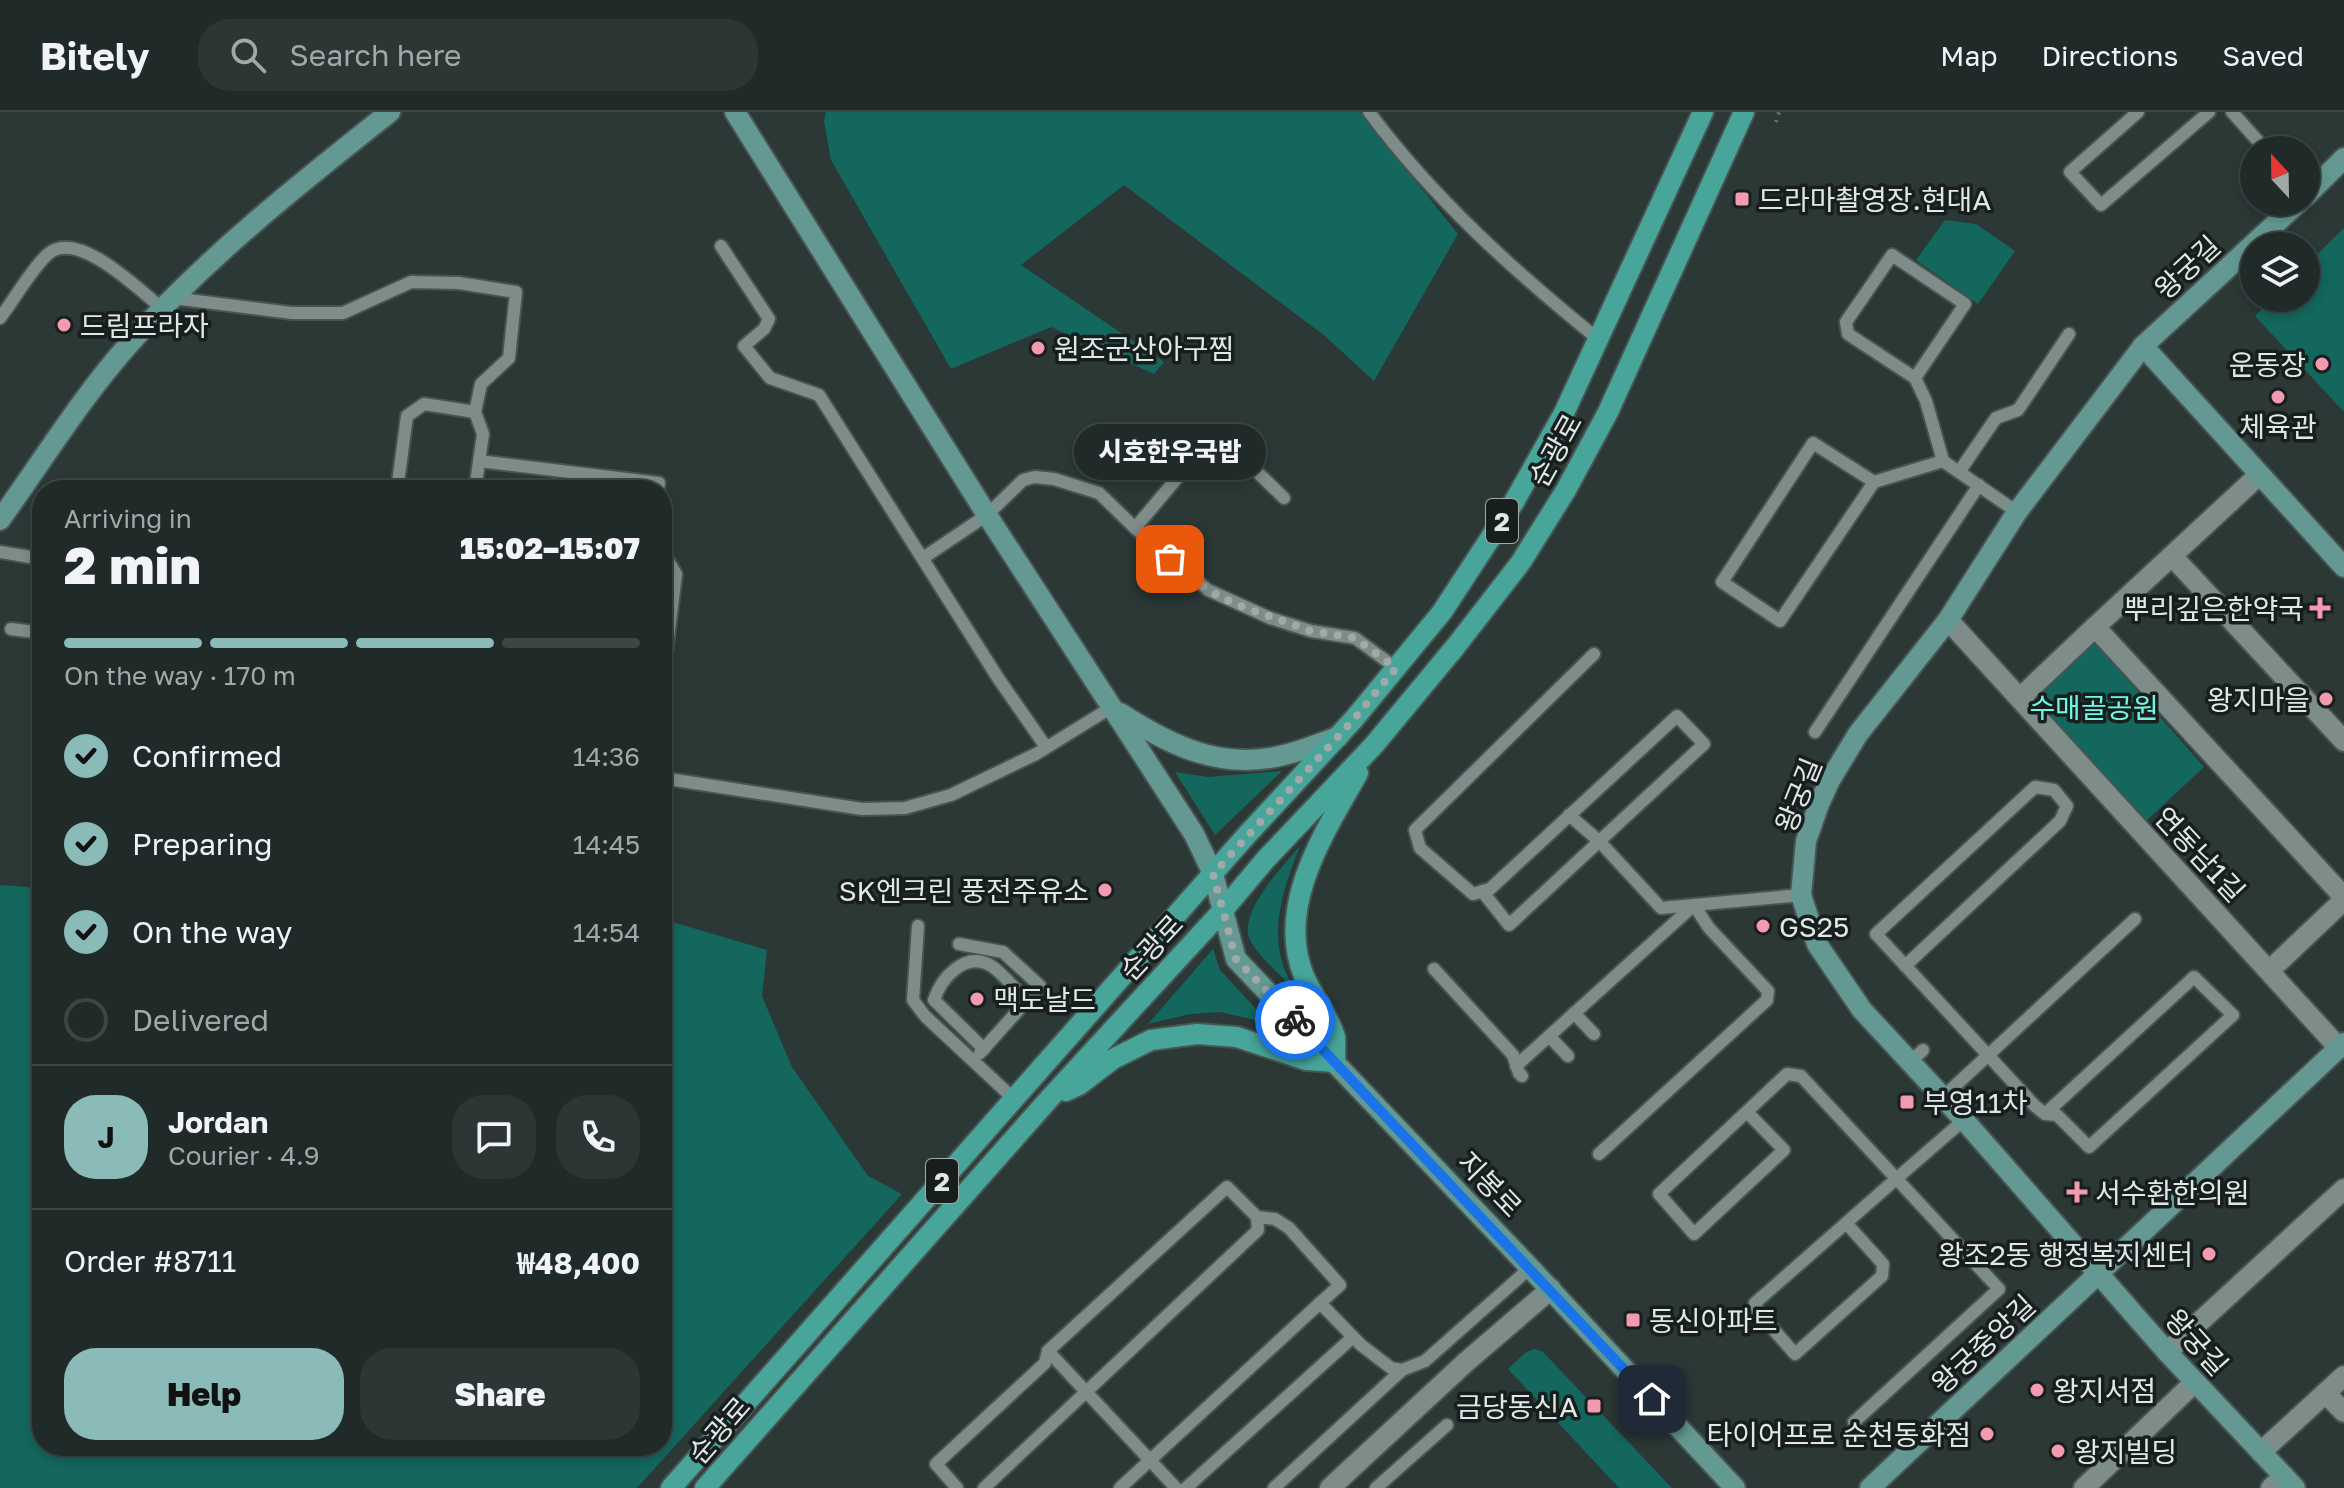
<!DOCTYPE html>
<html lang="en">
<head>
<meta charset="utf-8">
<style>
  :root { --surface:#202a28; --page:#2d3634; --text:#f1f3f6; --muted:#a2a7a8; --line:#3d4645; --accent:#8bbbb9 }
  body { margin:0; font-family:"Golos Text","Noto Sans KR",sans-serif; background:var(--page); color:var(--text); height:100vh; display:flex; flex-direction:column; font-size:30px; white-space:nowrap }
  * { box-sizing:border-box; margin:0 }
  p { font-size:26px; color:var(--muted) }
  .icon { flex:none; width:44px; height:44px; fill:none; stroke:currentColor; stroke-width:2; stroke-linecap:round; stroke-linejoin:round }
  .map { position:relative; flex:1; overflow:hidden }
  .side { position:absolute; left:32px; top:368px; width:640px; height:976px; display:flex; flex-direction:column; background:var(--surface); border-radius:32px; box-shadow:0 4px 12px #0003,0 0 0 2px var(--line) }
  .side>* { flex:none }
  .needle { width:52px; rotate:338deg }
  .fabs { position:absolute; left:2240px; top:24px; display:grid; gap:16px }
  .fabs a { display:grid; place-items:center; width:80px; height:80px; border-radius:50%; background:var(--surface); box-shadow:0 4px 12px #0003,0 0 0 2px var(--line); font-size:40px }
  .pin { position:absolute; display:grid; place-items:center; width:68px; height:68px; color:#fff; margin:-34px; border-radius:16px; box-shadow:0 4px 12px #0006 }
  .courier { position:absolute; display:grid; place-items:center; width:80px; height:80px; margin:-40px; border:6px solid #1a73e8; border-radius:50%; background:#fff; color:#222; box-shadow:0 2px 10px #0007 }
  .bubble { position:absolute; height:56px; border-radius:28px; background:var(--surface); box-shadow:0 4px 12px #0003,0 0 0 2px var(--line); font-size:26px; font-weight:800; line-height:56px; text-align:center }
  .headline em { font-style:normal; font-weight:800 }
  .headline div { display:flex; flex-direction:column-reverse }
  .headline { display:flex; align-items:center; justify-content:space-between; height:136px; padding:0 32px }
  h1 { font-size:52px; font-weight:800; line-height:60px }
  .bar { display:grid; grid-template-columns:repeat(4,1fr); gap:12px 8px; align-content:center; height:96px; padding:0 32px }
  .bar i { height:10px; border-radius:6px; background:var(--line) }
  .bar .selected { background:var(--accent) }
  .bar p { grid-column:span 4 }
  .line { display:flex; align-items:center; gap:20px; padding:0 32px; border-top:2px solid var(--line) }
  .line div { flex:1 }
  .round { display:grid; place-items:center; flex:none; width:84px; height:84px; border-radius:32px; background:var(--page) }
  ol { padding:0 32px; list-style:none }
  li { display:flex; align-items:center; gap:24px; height:88px }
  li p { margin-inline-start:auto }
  li .icon { padding:8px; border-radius:50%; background:var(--accent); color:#111; stroke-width:4 }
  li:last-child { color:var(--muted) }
  li i { width:44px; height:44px; border:4px solid var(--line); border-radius:50% }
  .button { display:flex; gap:16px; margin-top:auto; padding:16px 32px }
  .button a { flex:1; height:92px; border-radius:32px; background:var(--accent); color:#111; font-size:32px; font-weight:800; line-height:92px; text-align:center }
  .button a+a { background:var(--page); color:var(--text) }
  header { display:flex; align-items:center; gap:48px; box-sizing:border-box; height:112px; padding:0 40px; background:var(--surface); border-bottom:2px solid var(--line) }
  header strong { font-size:38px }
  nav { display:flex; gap:44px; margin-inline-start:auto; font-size:28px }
  .search { width:560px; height:72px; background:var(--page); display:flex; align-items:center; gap:20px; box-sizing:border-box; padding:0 28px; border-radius:32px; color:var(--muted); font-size:30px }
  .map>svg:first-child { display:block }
  .green { fill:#13675d }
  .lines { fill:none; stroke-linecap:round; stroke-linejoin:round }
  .lane-casing { stroke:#485452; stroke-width:16 }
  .street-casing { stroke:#485452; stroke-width:24 }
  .secondary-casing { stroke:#485452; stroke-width:24 }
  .primary-casing { stroke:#485452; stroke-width:24 }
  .path { stroke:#6a7574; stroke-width:4; stroke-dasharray:2 6; stroke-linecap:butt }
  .lane { stroke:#7e8d8a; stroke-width:12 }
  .street { stroke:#7e8d8a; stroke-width:20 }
  .secondary { stroke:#639992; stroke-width:20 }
  .primary { stroke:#47a59a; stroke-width:20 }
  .done { stroke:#a1aaa9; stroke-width:8; stroke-dasharray:0 14.4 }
  .route { stroke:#1a73e8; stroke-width:10 }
  .poi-dot { fill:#f29ab0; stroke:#181e1d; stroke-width:3 }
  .labels { text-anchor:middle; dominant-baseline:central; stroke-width:7; stroke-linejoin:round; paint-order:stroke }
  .shield { fill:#181e1d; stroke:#a4abaa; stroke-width:2 }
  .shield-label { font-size:26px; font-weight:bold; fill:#e0e8e7 }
  .poi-label { font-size:28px; fill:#e0e8e7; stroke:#181e1d; text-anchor:start }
  .street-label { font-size:28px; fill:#e0e8e7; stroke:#181e1d }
  .park-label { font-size:28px; fill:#6ef7e5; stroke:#181e1d }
</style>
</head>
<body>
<header>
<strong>Bitely</strong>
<div class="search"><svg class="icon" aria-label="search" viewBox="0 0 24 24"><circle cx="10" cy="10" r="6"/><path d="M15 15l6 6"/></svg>Search here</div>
<nav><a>Map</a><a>Directions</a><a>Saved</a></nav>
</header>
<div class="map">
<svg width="2344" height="1376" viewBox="0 0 2344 1376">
  <rect width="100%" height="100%" fill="#2b3836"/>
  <g class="green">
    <path d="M 826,0 L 1360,0 L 1458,122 L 1374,269 L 1325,224 L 1124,73 L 1021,153 L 1164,250 L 1154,262 L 1051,215 L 951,257 L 831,48 L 824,9 Z"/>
    <path d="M 1945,108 L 1976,112 L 2015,139 L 1978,192 L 1916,148 Z"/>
    <path d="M 2344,116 L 2344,300 L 2255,204 L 2273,186 L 2306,186 L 2306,153 Z"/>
    <path d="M 2095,531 L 2204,655 L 2144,711 L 2031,591 Z"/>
    <path d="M 1282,659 L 1215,723 L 1175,660 L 1208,665 Z"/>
    <path d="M 1300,734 C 1285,773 1270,812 1283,853 C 1286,863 1293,873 1298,882 C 1285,867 1261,847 1251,830 C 1235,803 1283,754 1300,734 Z"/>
    <path d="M 0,773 L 42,776 L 42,1334 L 662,1334 L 662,807 L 767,838 L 762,884 L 792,955 L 868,1064 L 902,1082 L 637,1376 L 0,1376 Z"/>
    <path d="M 1213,837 L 1220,858 L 1269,911 L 1220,900 L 1190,902 L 1148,912 Z"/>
    <path d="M 1534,1237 L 1543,1240 L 1672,1376 L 1619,1376 L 1508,1257 L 1525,1241 Z"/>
  </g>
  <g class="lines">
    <defs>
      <g id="lane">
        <path d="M 1369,0 C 1433,86 1515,160 1598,227"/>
        <path d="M 2138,0 L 2070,60 L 2101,93 L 2209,0"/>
        <path d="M 2232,0 L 2266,38"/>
        <path d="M 721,134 L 769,207 L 764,217 L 744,234 L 770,266 L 819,283 L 998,566 L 1046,635"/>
        <path d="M 173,186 L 292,201 L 343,201 L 411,170 L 459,171 L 516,180 L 509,246 L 481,272 L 475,300 L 483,322 L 475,378"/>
        <path d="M 0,206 C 14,188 32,156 48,142 C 78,116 140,179 163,197"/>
        <path d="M 1915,266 L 1965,192 L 1892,143 L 1846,210 L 1848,222 L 1915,266 L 1926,289 L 1943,349 L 2017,400"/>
        <path d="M 479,349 L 659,371 L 658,378"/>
        <path d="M 1959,360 L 1996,306 L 2018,298 L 2069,222"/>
        <path d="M 1874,370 L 1813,331 L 1722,470 L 1780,509 L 1874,370 L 1943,349"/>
        <path d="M 397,378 L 407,304 L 424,292 L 475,300"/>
        <path d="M 1135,416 L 1216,320 L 1284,386"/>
        <path d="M 662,439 L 676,462 L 667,535 L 662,534"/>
        <path d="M 0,440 L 42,447"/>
        <path d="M 923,446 L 987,403 L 1023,368 L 1035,365 L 1054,367 L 1099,381 L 1135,416 L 1208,478 L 1270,506 L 1311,519 L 1355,526 L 1396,556"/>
        <path d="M 11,517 L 42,521"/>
        <path d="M 662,564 L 667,535"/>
        <path d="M 1815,620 L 1979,373"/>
        <path d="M 42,656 L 42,674"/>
        <path d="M 662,666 L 862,697 L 905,696 L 951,683 L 1036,642 L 1112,595"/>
        <path d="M 1569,703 L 1599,729 L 1661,796 L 1801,783"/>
        <path d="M 1482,779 L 1509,813 L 1704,632 L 1677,604 L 1490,777 L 1473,782 L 1420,736 L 1415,718 L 1594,542"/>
        <path d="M 918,814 L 913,888 L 925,904 L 1014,987"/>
        <path d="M 959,832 L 1003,840 L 1040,874 L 980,941"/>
        <path d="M 1905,854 L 2060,709 L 2067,694 L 2054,678 L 2035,675 L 1876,822 L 2035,994 L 2045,1002 L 2057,1003 L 2089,1035 L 2233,903 L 2194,865 L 2045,1002"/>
        <path d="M 1434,857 L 1513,943 L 1519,961 L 1522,964"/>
        <path d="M 1574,901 L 1594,922"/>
        <path d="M 1549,924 L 1568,944"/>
        <path d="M 984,937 L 934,888 C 941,867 964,839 990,853 C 1003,861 1016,878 1026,889"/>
        <path d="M 1910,950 L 1923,938"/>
        <path d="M 1516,954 L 1694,793 L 1709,816 L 1768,879 L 1767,888 L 1599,1042"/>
        <path d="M 1943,985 L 2135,807"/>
        <path d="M 1747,1000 L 1784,1038 L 1694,1122 L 1659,1082 L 1787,962 L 1801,964 L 1999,1177 L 1854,1310"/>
        <path d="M 1846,1111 L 1883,1152 L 1882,1164 L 1795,1242 L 1759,1201 L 1755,1191 C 1825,1130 1894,1068 1964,1008"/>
        <path d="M 1048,1239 L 1176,1376"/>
        <path d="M 957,1376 L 936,1352 L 1045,1251 L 1048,1239 L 1227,1075 L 1257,1105 L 1275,1107 L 1289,1116 L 1340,1173 L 1320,1191"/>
        <path d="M 984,1376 L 1258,1118 L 1257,1105"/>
        <path d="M 1120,1376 L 1320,1191 L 1361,1233 L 1391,1256 L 1402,1258 L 1425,1249 L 1530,1156"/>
        <path d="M 1186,1376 L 1353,1225"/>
        <path d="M 1274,1376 L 1402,1258"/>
        <path d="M 1376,1376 L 1447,1313"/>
      </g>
      <g id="street">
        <path d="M 2259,363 L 2095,515 L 2344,785"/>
        <path d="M 2172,444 L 2344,629"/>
        <path d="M 1948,508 L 2339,936"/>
        <path d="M 2020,586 L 2095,515"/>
        <path d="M 2270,858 L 2344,788"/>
        <path d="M 2167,1240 L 2344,1077"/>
        <path d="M 2325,1281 L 2344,1300"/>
        <path d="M 2261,1340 L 2344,1264"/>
        <path d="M 1330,1376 L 1466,1250 L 1551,1177"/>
        <path d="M 2084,1376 L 2195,1270"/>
        <path d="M 2271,1376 L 2284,1364"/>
      </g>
      <g id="secondary">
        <path d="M 735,0 L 987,403 L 1194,722 L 1213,762 L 1236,847 L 1534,1160 L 1735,1376"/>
        <path d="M 2306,84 L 2344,46"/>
        <path d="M 2143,234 L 2344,455"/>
        <path d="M 0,408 C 43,348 81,286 130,231 C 208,144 299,72 390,0"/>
        <path d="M 1120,601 C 1171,634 1222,659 1284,643 C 1302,639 1320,631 1338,625"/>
        <path d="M 1870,1376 L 2344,931"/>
        <path d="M 2295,1376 L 2167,1240 L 1964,1008 L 1862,898 L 1817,832 L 1801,783 L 1806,729 L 1819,692 L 1830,668 L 1858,622 L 1948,508 L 2017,400 L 2143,234 L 2299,90"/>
      </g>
      <g id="primary">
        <path d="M 1066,979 L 1079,973 L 1113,947 L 1151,928 L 1197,922 L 1237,925 L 1306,948 L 1335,950 C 1335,942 1336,933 1335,925 C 1332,910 1311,881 1304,864 C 1275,794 1325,720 1358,661"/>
        <path d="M 671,1376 L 1245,725 L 1354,607 L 1442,500 L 1514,390 L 1564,301 L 1703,0"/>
        <path d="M 705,1376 L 1049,987 L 1224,797 L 1266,747 L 1374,633 L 1456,534 L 1521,450 L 1566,378 L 1608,300 L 1744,0"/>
      </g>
    </defs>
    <use href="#lane" class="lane-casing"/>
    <use href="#street" class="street-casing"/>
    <use href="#secondary" class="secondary-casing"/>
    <use href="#primary" class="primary-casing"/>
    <path class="path" d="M 1776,10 L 1779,0"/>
    <use href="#lane" class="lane"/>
    <use href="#street" class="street"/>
    <use href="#secondary" class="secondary"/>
    <use href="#primary" class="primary"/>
  </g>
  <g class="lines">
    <path class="done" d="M 1170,447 L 1208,478 L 1235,492 L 1311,519 L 1355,526 L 1396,556 L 1354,607 L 1213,762 L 1236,847 L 1295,908"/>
    <path class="route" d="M 1295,908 L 1652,1287"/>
  </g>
  <g class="poi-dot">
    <rect x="1734" y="79" width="16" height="16" rx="4"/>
    <circle cx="64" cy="213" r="8"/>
    <circle cx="1038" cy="236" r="8"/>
    <circle cx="2322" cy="252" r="8"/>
    <circle cx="2278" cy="285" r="8"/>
    <path d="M2316 484h8v8h8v8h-8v8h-8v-8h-8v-8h8z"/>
    <circle cx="2326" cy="587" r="8"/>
    <circle cx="1105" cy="778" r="8"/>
    <circle cx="1763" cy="814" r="8"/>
    <circle cx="977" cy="887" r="8"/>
    <rect x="1899" y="982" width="16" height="16" rx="4"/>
    <path d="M2073 1068h8v8h8v8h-8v8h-8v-8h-8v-8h8z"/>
    <circle cx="2209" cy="1142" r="8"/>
    <rect x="1625" y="1200" width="16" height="16" rx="4"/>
    <circle cx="2037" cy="1278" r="8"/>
    <rect x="1586" y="1286" width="16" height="16" rx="4"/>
    <circle cx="1987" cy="1322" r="8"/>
    <circle cx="2058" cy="1339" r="8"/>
  </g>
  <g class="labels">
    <g class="shield">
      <rect x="1486" y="387" width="32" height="44" rx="6"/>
      <rect x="926" y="1047" width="32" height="44" rx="6"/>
    </g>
    <g class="shield-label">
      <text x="1502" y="409">2</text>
      <text x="942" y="1069">2</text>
    </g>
    <g class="poi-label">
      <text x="1758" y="87">드라마촬영장.현대A</text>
      <text x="80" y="213">드림프라자</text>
      <text x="1054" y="236">원조군산아구찜</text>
      <text x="2306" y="252" text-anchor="end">운동장</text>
      <text x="2278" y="314" text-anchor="middle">체육관</text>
      <text x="2304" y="496" text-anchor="end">뿌리깊은한약국</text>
      <text x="2310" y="587" text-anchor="end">왕지마을</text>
      <text x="1089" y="778" text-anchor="end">SK엔크린 풍전주유소</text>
      <text x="1779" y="814">GS25</text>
      <text x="993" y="887">맥도날드</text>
      <text x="1923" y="990">부영11차</text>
      <text x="2095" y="1080">서수환한의원</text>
      <text x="2193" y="1142" text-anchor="end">왕조2동 행정복지센터</text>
      <text x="1649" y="1208">동신아파트</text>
      <text x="2053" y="1278">왕지서점</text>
      <text x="1578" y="1294" text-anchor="end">금당동신A</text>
      <text x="1971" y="1322" text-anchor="end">타이어프로 순천동화점</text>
      <text x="2074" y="1339">왕지빌딩</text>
    </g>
    <g class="street-label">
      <text transform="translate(2187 155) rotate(-43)">왕궁길</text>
      <text transform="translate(1555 338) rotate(-61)">순광로</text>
      <text transform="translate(1798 683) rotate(-68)">왕궁길</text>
      <text transform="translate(2200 742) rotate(47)">연동남1길</text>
      <text transform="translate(1151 835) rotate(-47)">순광로</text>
      <text transform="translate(1490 1072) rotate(46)">지봉로</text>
      <text transform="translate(2197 1230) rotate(48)">왕궁길</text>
      <text transform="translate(1983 1232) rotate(-43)">왕궁중앙길</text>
      <text transform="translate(719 1318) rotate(-49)">순광로</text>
    </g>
    <g class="park-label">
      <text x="2094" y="595">수매골공원</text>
    </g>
  </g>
</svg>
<div class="fabs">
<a><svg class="needle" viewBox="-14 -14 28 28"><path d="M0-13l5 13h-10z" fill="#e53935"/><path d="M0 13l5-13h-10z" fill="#a2a7a8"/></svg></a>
<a><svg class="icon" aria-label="layers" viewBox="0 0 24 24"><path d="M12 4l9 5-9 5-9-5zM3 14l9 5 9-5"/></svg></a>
</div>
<div class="pin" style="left:1170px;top:447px;background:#ea580c"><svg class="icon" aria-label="bag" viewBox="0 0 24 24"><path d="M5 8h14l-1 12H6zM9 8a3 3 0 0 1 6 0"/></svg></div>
<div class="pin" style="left:1652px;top:1287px;background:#1f2937"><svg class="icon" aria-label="home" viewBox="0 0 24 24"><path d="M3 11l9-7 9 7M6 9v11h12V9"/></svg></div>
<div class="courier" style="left:1295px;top:908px"><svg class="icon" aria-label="bike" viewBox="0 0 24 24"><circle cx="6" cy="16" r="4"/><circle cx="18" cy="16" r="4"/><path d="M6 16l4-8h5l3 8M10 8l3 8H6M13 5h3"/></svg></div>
<div class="bubble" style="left:1074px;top:312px;width:192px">시호한우국밥</div>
<section class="side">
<div class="headline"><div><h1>2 min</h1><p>Arriving in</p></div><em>15:02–15:07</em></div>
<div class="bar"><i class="selected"></i><i class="selected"></i><i class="selected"></i><i></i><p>On the way · 170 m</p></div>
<ol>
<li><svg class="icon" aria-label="check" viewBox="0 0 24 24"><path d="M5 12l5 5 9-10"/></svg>Confirmed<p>14:36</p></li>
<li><svg class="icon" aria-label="check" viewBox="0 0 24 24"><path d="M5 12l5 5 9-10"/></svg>Preparing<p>14:45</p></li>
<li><svg class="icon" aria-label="check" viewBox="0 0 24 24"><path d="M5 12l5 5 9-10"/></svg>On the way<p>14:54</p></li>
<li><i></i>Delivered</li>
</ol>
<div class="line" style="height:144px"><b class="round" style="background:var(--accent);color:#111">J</b><div><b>Jordan</b><p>Courier · 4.9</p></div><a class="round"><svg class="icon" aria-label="chat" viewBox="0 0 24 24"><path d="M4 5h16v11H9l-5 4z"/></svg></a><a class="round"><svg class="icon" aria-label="phone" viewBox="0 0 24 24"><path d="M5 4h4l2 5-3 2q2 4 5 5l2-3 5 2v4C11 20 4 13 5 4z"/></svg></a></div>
<div class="line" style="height:104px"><div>Order #8711</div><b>₩48,400</b></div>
<div class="button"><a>Help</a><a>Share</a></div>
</section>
</div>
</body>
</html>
